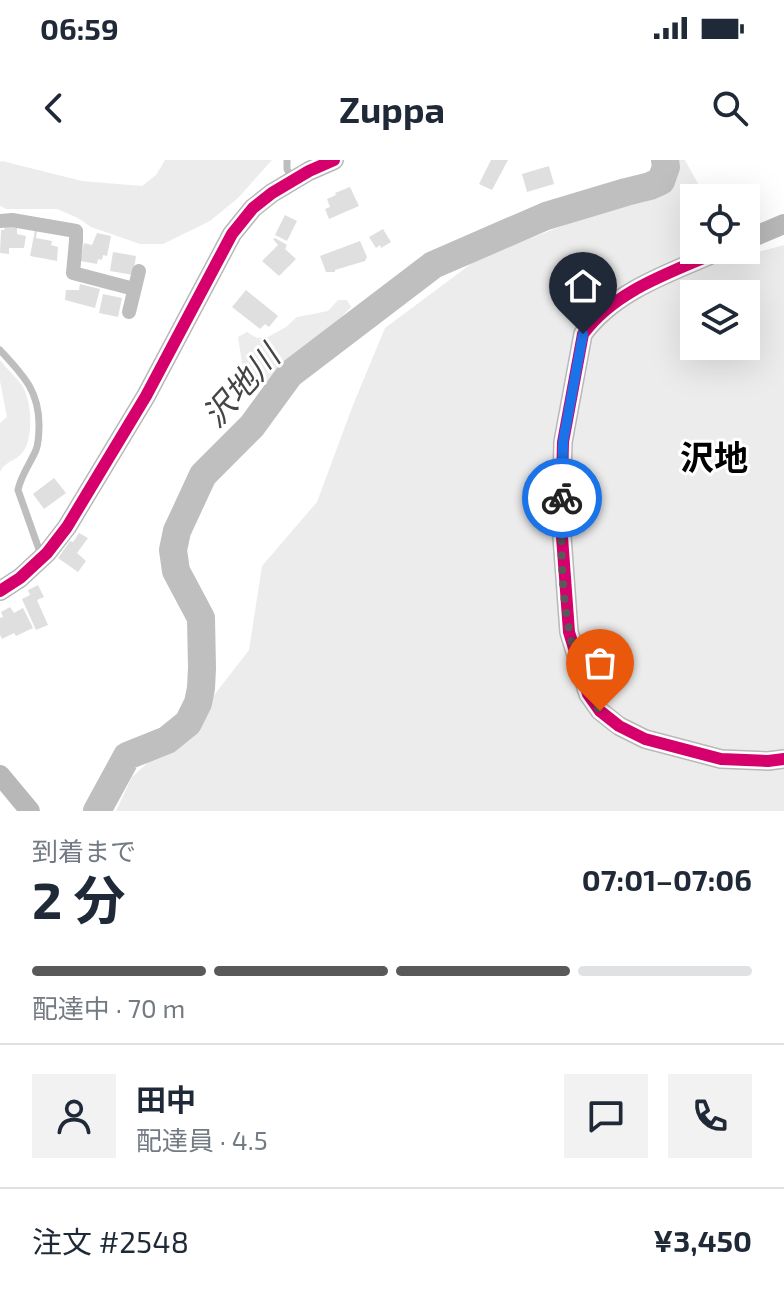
<!DOCTYPE html>
<html lang="ja">
<head>
<meta charset="utf-8">
<style>
  :root { --surface:#fff; --page:#f2f2f3; --text:#1f2937; --muted:#747a83; --line:#e0e1e3; --accent:#595959 }
  body { margin:0; font-family:"Exo 2","Noto Sans JP",sans-serif; background:var(--page); color:var(--text); height:100vh; display:flex; flex-direction:column; font-size:30px; white-space:nowrap }
  * { box-sizing:border-box; margin:0 }
  p { font-size:26px; color:var(--muted) }
  .icon { flex:none; width:44px; height:44px; fill:none; stroke:currentColor; stroke-width:2; stroke-linecap:round; stroke-linejoin:round }
  .map { position:relative; height:651px; overflow:hidden }
  .details { display:flex; flex-direction:column; background:var(--surface); flex:1 }
  .details>* { flex:none }
  .fabs { position:absolute; left:680px; top:24px; display:grid; gap:16px }
  .fabs a { display:grid; place-items:center; width:80px; height:80px; border-radius:0px; background:var(--surface); box-shadow:0 8px 32px #0002; font-size:40px }
  .pin { position:absolute; display:grid; place-items:center; width:68px; height:68px; color:#fff; margin:-82px -34px; border-radius:50% 50% 50% 0; rotate:-45deg; box-shadow:0 0 8px #0007 }
  .pin .icon { rotate:45deg }
  .courier { position:absolute; display:grid; place-items:center; width:80px; height:80px; margin:-40px; border:6px solid #1a73e8; border-radius:50%; background:#fff; color:#222; box-shadow:0 2px 10px #0007 }
  .headline em { font-style:normal; font-weight:700 }
  .headline div { display:flex; flex-direction:column-reverse }
  .headline { display:flex; align-items:center; justify-content:space-between; height:136px; padding:0 32px }
  h1 { font-size:52px; font-weight:700; line-height:60px }
  .bar { display:grid; grid-template-columns:repeat(4,1fr); gap:12px 8px; align-content:center; height:96px; padding:0 32px }
  .bar i { height:10px; border-radius:6px; background:var(--line) }
  .bar .selected { background:var(--accent) }
  .bar p { grid-column:span 4 }
  .line { display:flex; align-items:center; gap:20px; padding:0 32px; border-top:2px solid var(--line) }
  .line div { flex:1 }
  .round { display:grid; place-items:center; flex:none; width:84px; height:84px; border-radius:0px; background:var(--page) }
  .status { display:flex; justify-content:space-between; align-items:center; height:56px; padding:0 40px; background:var(--surface); direction:ltr }
  .status svg { height:22px; fill:currentColor }
  header { display:flex; justify-content:space-between; align-items:center; height:104px; padding:0 32px; background:var(--surface); font-size:36px; font-weight:700 }
  .map>svg:first-child { display:block }
  .green { fill:#ececec; fill-rule:evenodd }
  .lines { fill:none; stroke-linecap:round; stroke-linejoin:round }
  .river { stroke:#bfbfbf; stroke-width:28 }
  .building { fill:#dfdfdf }
  .lane { stroke:#bebebe; stroke-width:7 }
  .street { stroke:#bebebe; stroke-width:14 }
  .secondary { stroke:#b8b8b8; stroke-width:20 }
  .cycleway-casing { stroke:#fff; stroke-width:17 }
  .cycleway { stroke:#d6006c; stroke-width:12 }
  .done { stroke:#595959; stroke-width:8; stroke-dasharray:0 14.4 }
  .route { stroke:#1a73e8; stroke-width:10 }
  .labels { text-anchor:middle; dominant-baseline:central; stroke-width:6; stroke-linejoin:round; paint-order:stroke }
  .water-label { font-size:32px; font-style:italic; fill:#444; stroke:#fff }
  .quarter-label { font-size:34px; font-weight:bold; fill:#000; stroke:#fff }
</style>
</head>
<body>
<div class="status"><b>06:59</b><svg viewBox="0 0 49 12"><path d="M0 12V9h3v3zM5 12V6h3v6zM10 12V3h3v9zM15 12V0h3v12zM26 1h20v11H26zM47 4h2v5h-2z"/></svg></div>
<header><svg class="icon" aria-label="back" viewBox="0 0 24 24"><path d="M15 5l-7 7 7 7"/></svg>Zuppa<svg class="icon" aria-label="search" viewBox="0 0 24 24"><circle cx="10" cy="10" r="6"/><path d="M15 15l6 6"/></svg></header>
<div class="map">
<svg width="784" height="651" viewBox="0 0 784 651">
  <rect width="100%" height="100%" fill="#fff"/>
  <g class="green">
    <path d="M 165,0 L 272,0 L 238,38 L 210,61 L 163,84 L 140,84 L 91,67 L 78,58 L 57,49 L 6,49 L 0,46 L 0,2 L 2,1 L 82,21 L 142,26 L 156,15 Z"/>
    <path d="M 671,0 L 685,0 L 706,38 L 694,38 L 694,90 L 746,90 L 746,86 L 755,93 L 784,85 L 784,651 L 116,651 L 132,617 L 194,561 L 249,490 L 262,406 L 317,342 L 353,245 L 385,168 L 479,98 L 617,45 L 659,34 L 674,17 ZM 694,134 L 746,134 L 746,186 L 694,186 Z"/>
    <path d="M 338,140 L 347,140 L 351,147 L 322,178 L 300,193 L 287,210 L 278,215 L 272,223 L 263,225 L 252,223 L 246,215 L 242,203 L 238,177 L 247,172 L 257,178 L 268,177 L 286,167 L 297,157 L 328,151 Z"/>
    <path d="M 0,200 C 7,209 15,216 21,224 C 32,239 34,277 23,292 C 16,301 5,301 0,312 L 0,263 L 7,257 L 0,221 Z"/>
  </g>
  <g class="lines">
    <path class="river" d="M 97,651 L 127,596 L 167,580 L 188,563 L 198,543 L 201,528 L 202,508 L 201,458 L 176,411 L 173,390 L 177,371 L 203,315 L 252,266 L 290,214 L 433,105 L 546,56 L 626,32 L 650,26 L 661,21 L 666,7 L 665,0"/>
  </g>
  <g class="building">
    <path d="M 491,0 L 508,0 L 492,30 L 479,24 Z"/>
    <path d="M 549,6 L 554,24 L 527,32 L 522,14 Z"/>
    <path d="M 350,27 L 359,46 L 329,59 L 325,49 L 330,47 L 327,39 L 336,35 L 335,33 Z"/>
    <path d="M 285,55 L 297,61 L 287,81 L 275,75 Z"/>
    <path d="M 5,66 L 17,68 L 17,74 L 26,76 L 24,88 L 9,88 L 9,94 L 0,93 L 1,70 L 4,70 Z"/>
    <path d="M 383,69 L 391,82 L 381,88 L 380,85 L 376,88 L 369,77 Z"/>
    <path d="M 35,70 L 37,71 L 36,78 L 52,81 L 51,85 L 58,87 L 57,101 L 30,96 Z"/>
    <path d="M 97,73 L 111,76 L 107,96 L 103,95 L 102,100 L 98,99 L 97,104 L 80,101 L 84,83 L 92,85 Z"/>
    <path d="M 275,78 L 287,85 L 285,89 L 296,99 L 279,116 L 262,101 L 278,85 L 273,79 Z"/>
    <path d="M 360,81 L 367,97 L 365,101 L 335,110 L 335,112 L 326,112 L 320,96 Z"/>
    <path d="M 113,92 L 136,96 L 133,115 L 110,111 Z"/>
    <path d="M 80,124 L 100,129 L 95,148 L 65,140 L 66,130 L 79,130 Z"/>
    <path d="M 246,130 L 278,156 L 269,167 L 265,164 L 260,169 L 232,147 Z"/>
    <path d="M 103,134 L 122,138 L 118,157 L 99,153 Z"/>
    <path d="M 54,318 L 66,333 L 44,349 L 33,334 Z"/>
    <path d="M 79,373 L 88,378 L 77,393 L 86,401 L 78,412 L 58,398 L 70,381 L 73,382 Z"/>
    <path d="M 38,425 L 44,437 L 37,440 L 48,465 L 36,470 L 22,439 L 30,435 L 28,430 Z"/>
    <path d="M 10,447 L 14,453 L 23,448 L 33,468 L 16,476 L 14,473 L 2,479 L 0,475 L 0,458 L 3,457 L 1,452 Z"/>
  </g>
  <g class="lines">
    <g class="lane">
      <path d="M 287,0 L 287,9 L 291,17"/>
      <path d="M 0,190 C 22,214 39,230 39,265 C 39,273 39,282 36,290 C 30,304 21,315 18,330 L 41,395"/>
    </g>
    <g class="street">
      <path d="M 0,61 L 12,60 L 76,71 L 76,81 L 73,113 L 134,129"/>
      <path d="M 129,152 L 139,111"/>
    </g>
    <g class="secondary">
      <path d="M 746,80 L 784,64"/>
      <path d="M 722,90 C 673,112 616,129 583,174 L 563,282 L 561,363 L 569,472 L 588,534 L 600,551 L 619,566 L 645,579 L 721,599 L 768,601 L 784,599"/>
      <path d="M 0,431 L 20,418 L 47,393 L 67,367 L 146,236 L 232,74 L 253,48 L 272,33 L 309,11 L 334,0"/>
      <path d="M 0,615 L 30,651"/>
    </g>
    <defs>
      <g id="cycleway">
        <path d="M 722,90 C 673,112 616,129 583,174 L 563,282 L 561,363 L 569,472 L 588,534 L 600,551 L 619,566 L 645,579 L 721,599 L 768,601 L 784,599"/>
        <path d="M 0,431 L 20,418 L 47,393 L 67,367 L 146,236 L 232,74 L 253,48 L 272,33 L 309,11 L 334,0"/>
      </g>
    </defs>
    <use href="#cycleway" class="cycleway-casing"/>
    <use href="#cycleway" class="cycleway"/>
  </g>
  <g class="lines">
    <path class="done" d="M 562,338 C 560,406 561,493 600,551"/>
    <path class="route" d="M 562,338 L 563,282 L 583,174"/>
  </g>
  <g class="labels">
    <g class="water-label">
      <text transform="translate(240 225) rotate(-48)">沢地川</text>
    </g>
    <g class="quarter-label">
      <text x="714" y="296">沢地</text>
    </g>
  </g>
</svg>
<div class="fabs">
<a><svg class="icon" aria-label="locate" viewBox="0 0 24 24"><circle cx="12" cy="12" r="6"/><path d="M12 2v4M12 18v4M2 12h4M18 12h4"/></svg></a>
<a><svg class="icon" aria-label="layers" viewBox="0 0 24 24"><path d="M12 4l9 5-9 5-9-5zM3 14l9 5 9-5"/></svg></a>
</div>
<div class="pin" style="left:600px;top:551px;background:#ea580c"><svg class="icon" aria-label="bag" viewBox="0 0 24 24"><path d="M5 8h14l-1 12H6zM9 8a3 3 0 0 1 6 0"/></svg></div>
<div class="pin" style="left:583px;top:174px;background:#1f2937"><svg class="icon" aria-label="home" viewBox="0 0 24 24"><path d="M3 11l9-7 9 7M6 9v11h12V9"/></svg></div>
<div class="courier" style="left:562px;top:338px"><svg class="icon" aria-label="bike" viewBox="0 0 24 24"><circle cx="6" cy="16" r="4"/><circle cx="18" cy="16" r="4"/><path d="M6 16l4-8h5l3 8M10 8l3 8H6M13 5h3"/></svg></div>
</div>
<section class="details">
<div class="headline"><div><h1>2 分</h1><p>到着まで</p></div><em>07:01–07:06</em></div>
<div class="bar"><i class="selected"></i><i class="selected"></i><i class="selected"></i><i></i><p>配達中 · 70 m</p></div>
<div class="line" style="height:144px"><a class="round"><svg class="icon" aria-label="person" viewBox="0 0 24 24"><circle cx="12" cy="8" r="4"/><path d="M4 21q1-7 8-7t8 7"/></svg></a><div><b>田中</b><p>配達員 · 4.5</p></div><a class="round"><svg class="icon" aria-label="chat" viewBox="0 0 24 24"><path d="M4 5h16v11H9l-5 4z"/></svg></a><a class="round"><svg class="icon" aria-label="phone" viewBox="0 0 24 24"><path d="M5 4h4l2 5-3 2q2 4 5 5l2-3 5 2v4C11 20 4 13 5 4z"/></svg></a></div>
<div class="line" style="height:104px"><div>注文 #2548</div><b>¥3,450</b></div>
</section>
</body>
</html>
